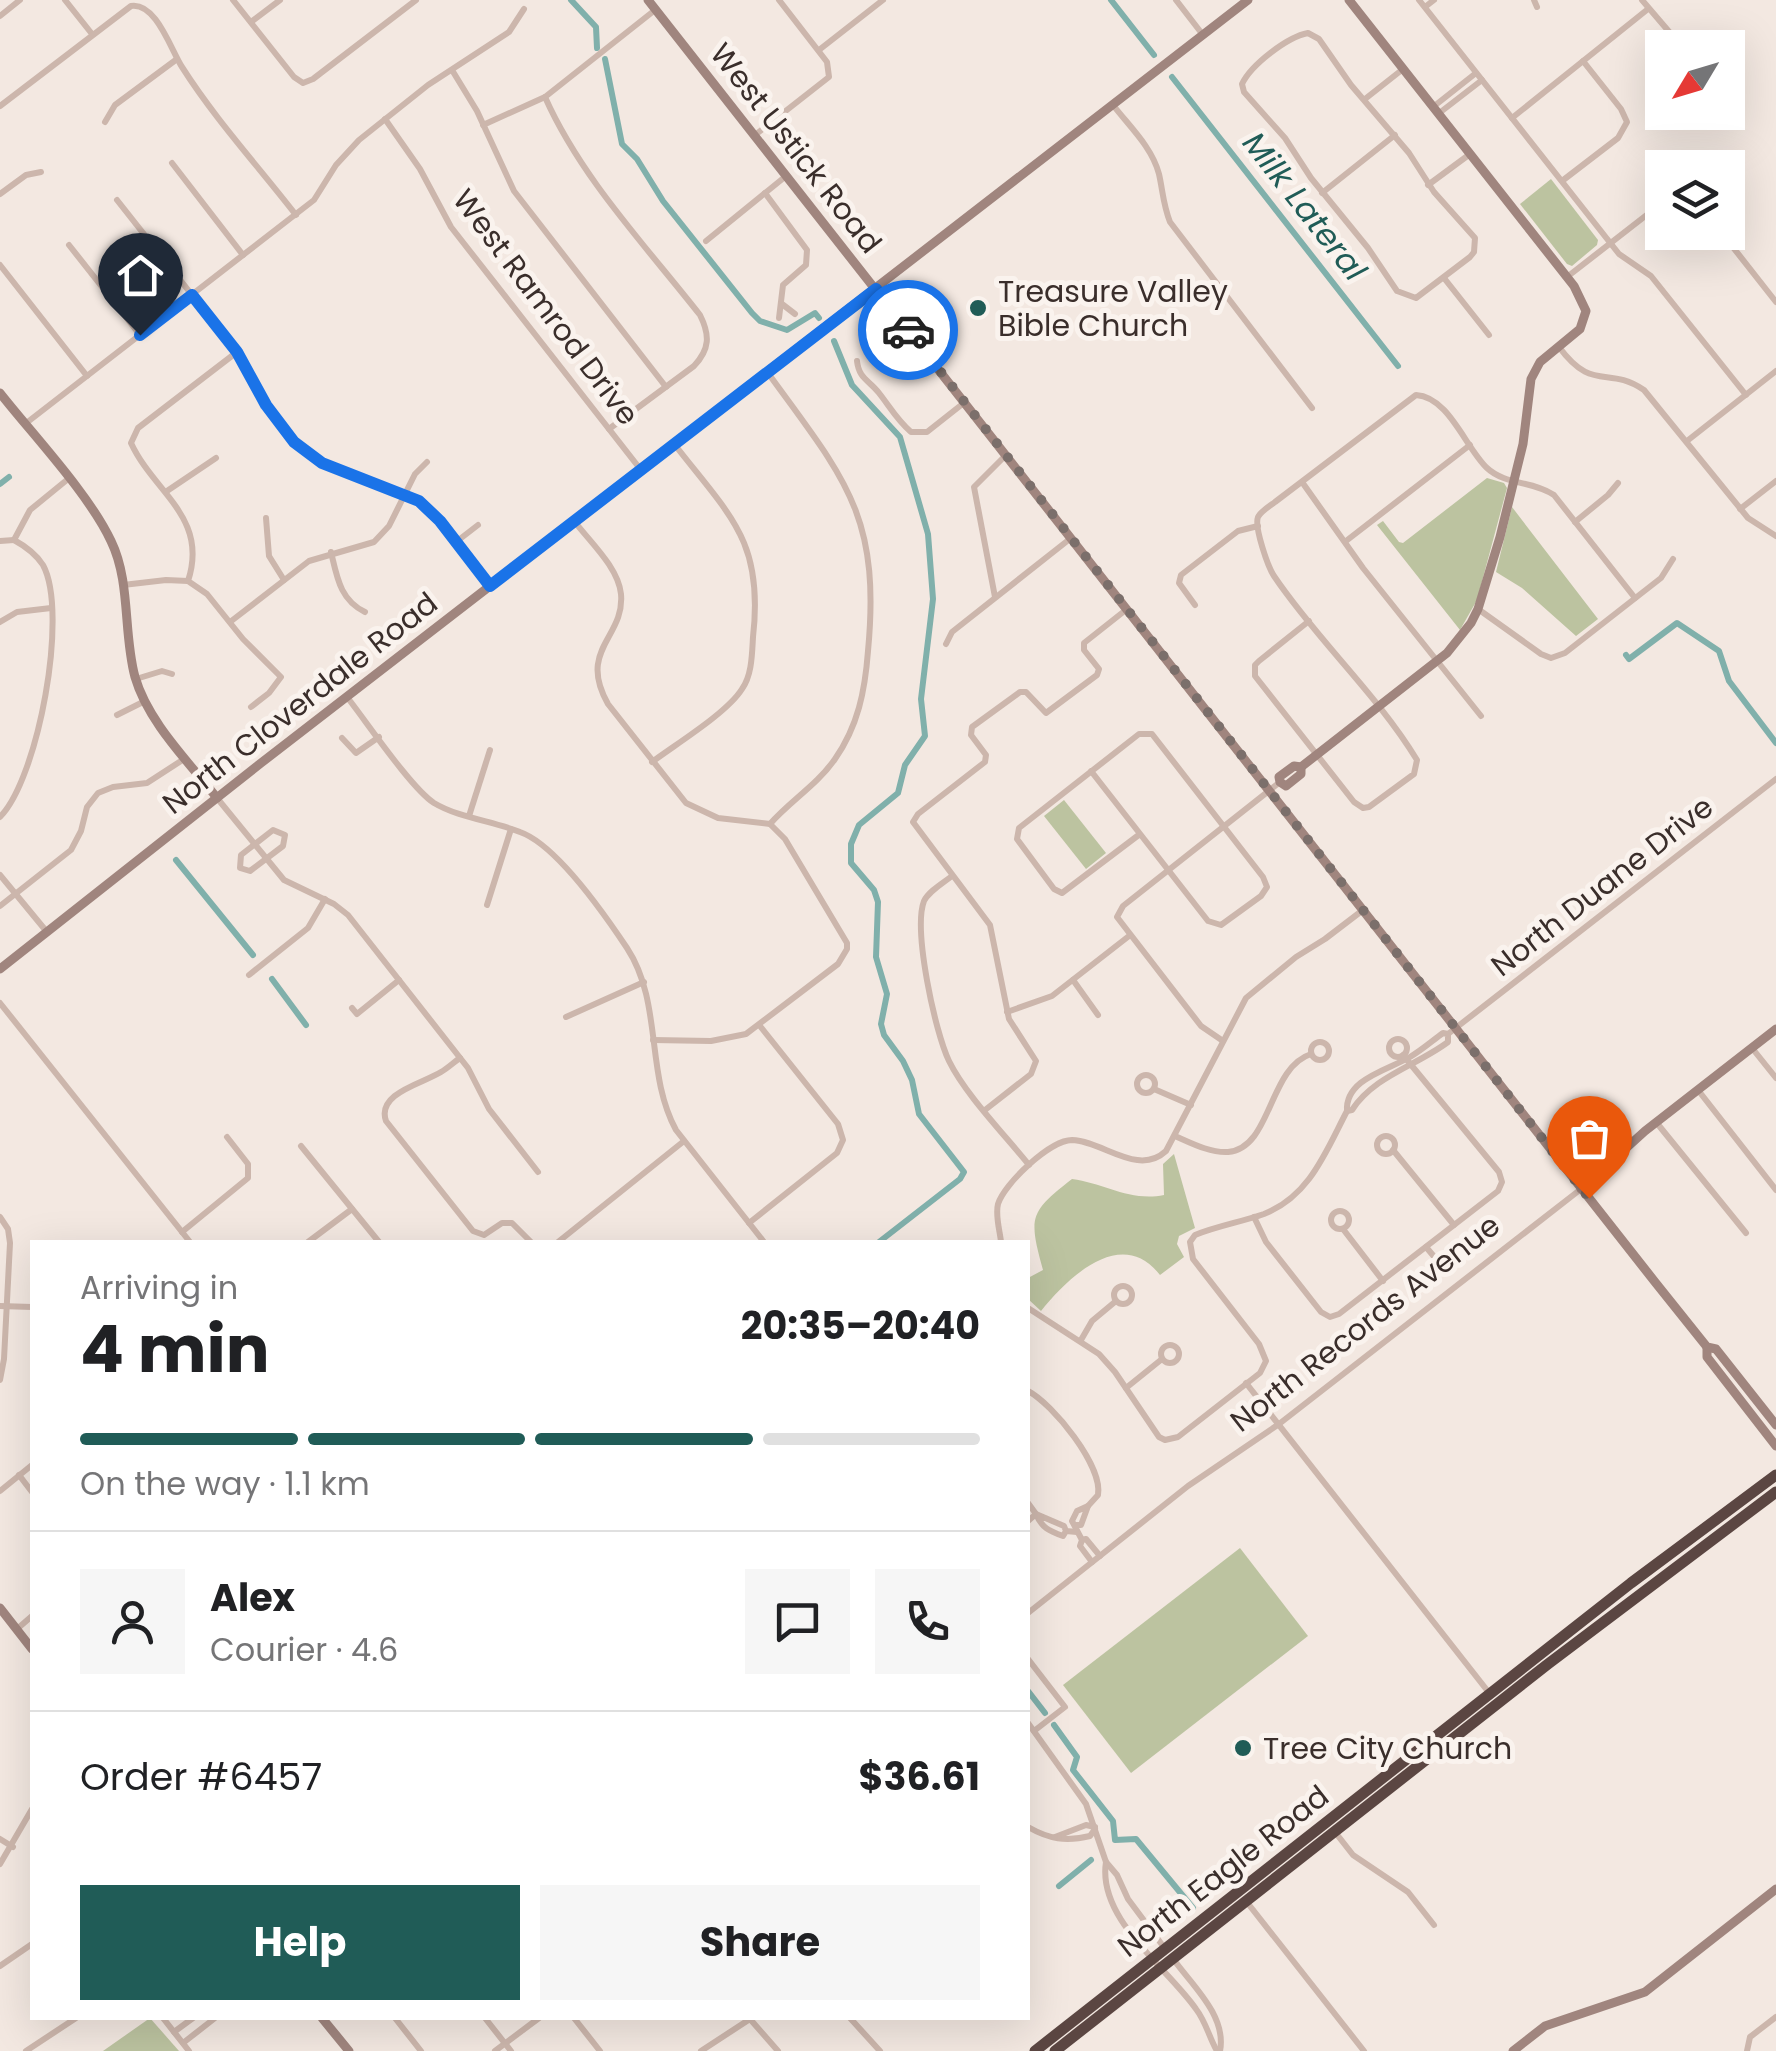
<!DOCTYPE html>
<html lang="en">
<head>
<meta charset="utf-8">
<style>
  :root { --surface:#fff; --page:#f6f6f6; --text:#202124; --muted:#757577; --line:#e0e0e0; --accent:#205c57 }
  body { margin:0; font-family:Poppins,sans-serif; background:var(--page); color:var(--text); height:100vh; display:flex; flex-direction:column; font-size:38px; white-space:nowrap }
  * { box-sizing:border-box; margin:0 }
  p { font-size:32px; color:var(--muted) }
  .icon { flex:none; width:55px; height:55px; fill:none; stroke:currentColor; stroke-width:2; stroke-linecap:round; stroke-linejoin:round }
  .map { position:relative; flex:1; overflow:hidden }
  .drawer { position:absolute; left:30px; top:1240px; width:1000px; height:780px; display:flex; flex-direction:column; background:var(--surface); border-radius:0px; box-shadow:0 10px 40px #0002 }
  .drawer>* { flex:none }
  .needle { width:65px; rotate:232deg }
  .tools { position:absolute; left:1645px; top:30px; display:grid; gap:20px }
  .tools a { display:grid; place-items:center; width:100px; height:100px; border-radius:0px; background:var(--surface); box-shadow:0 10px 40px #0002; font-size:50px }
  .pin { position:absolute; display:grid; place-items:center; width:85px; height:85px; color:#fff; margin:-102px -42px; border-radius:50% 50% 50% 0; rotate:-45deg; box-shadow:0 0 10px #0007 }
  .pin .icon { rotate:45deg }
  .courier { position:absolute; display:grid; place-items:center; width:100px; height:100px; margin:-50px; border:8px solid #1a73e8; border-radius:50%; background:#fff; color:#222; box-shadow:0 2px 12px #0007 }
  .summary em { font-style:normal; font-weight:700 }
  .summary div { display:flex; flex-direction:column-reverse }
  .summary { display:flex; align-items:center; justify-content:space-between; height:170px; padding:0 50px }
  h1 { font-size:65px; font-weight:700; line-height:75px }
  .bar { display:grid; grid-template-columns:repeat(4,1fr); gap:15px 10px; align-content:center; height:120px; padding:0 50px }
  .bar i { height:12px; border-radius:8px; background:var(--line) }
  .bar .active { background:var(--accent) }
  .bar p { grid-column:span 4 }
  .line { display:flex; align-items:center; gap:25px; padding:0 50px; border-top:2px solid var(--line) }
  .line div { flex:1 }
  .round { display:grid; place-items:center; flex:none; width:105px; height:105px; border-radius:0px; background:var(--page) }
  .action { display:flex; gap:20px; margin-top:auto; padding:20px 50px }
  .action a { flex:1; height:115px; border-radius:0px; background:var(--accent); color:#fff; font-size:40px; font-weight:700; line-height:115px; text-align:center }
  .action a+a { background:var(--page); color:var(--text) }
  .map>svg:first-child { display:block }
  .green { fill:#bcc3a0 }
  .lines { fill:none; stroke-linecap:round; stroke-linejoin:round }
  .canal { stroke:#80b0ab; stroke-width:6 }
  .street { stroke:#ccb6ac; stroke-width:6 }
  .secondary { stroke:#a0857e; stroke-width:9 }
  .highway { stroke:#5b4642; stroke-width:11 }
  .done { stroke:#7b6f6b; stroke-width:10; stroke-dasharray:0 18 }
  .route { stroke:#1a73e8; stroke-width:12 }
  .poi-dot { fill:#205c57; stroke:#faf3ee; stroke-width:4 }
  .labels { text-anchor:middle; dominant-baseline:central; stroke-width:10; stroke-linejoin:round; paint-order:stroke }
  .street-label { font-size:30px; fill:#3a2e2b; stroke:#faf3ee }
  .poi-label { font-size:30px; fill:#3a2e2b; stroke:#faf3ee; text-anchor:start }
  .water-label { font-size:32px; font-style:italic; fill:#205c57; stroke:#faf3ee }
</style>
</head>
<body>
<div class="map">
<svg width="1776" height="2051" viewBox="0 0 1776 2051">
  <rect width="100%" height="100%" fill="#f3e8e1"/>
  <g class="green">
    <path d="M 1551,179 L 1598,240 L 1597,245 L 1572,266 L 1567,264 L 1520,204 Z"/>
    <path d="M 1487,478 L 1504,483 L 1507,488 L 1477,600 L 1460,630 L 1377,525 L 1383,521 L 1399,542 L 1403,543 Z"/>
    <path d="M 1512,507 L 1598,619 L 1576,636 L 1522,588 L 1496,572 Z"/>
    <path d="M 1064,800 L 1106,853 L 1086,869 L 1044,816 Z"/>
    <path d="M 1174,1154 L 1195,1228 L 1179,1236 L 1177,1244 L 1184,1257 L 1160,1275 C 1122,1226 1069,1276 1041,1311 L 1028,1299 L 1028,1278 L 1043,1270 C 1028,1216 1030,1212 1072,1179 C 1104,1183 1130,1202 1164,1195 L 1163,1164 Z"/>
    <path d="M 1240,1548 L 1308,1636 L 1131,1773 L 1063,1685 Z"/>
    <path d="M 150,2018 L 179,2051 L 103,2051 Z"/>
  </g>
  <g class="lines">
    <g class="canal">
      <path d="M 571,0 L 596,27 L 597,48"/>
      <path d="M 1111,0 L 1154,55"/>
      <path d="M 605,59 L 622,144 L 637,159 L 663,201 L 752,313 L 760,321 L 787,330 L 815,313 L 819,318"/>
      <path d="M 1172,77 L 1398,366"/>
      <path d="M 834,341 L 852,385 L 900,437 L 928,534 L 933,599 L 921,699 L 925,736 L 905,765 L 898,793 L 859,825 L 851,844 L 851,863 L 874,890 L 878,902 L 876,957 L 887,994 L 881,1024 L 884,1035 L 903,1061 L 912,1080 L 919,1114 L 964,1172 L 960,1179 L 879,1242"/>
      <path d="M 0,484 L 9,477"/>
      <path d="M 1626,655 L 1629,659 L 1677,623 L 1719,651 L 1729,681 L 1776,743"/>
      <path d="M 176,860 L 253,955"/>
      <path d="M 272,979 L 306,1025"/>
      <path d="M 1028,1691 L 1045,1713"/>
      <path d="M 1054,1725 L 1077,1757 L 1073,1770 L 1113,1821 L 1115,1840 L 1136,1839 L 1193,1908"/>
      <path d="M 1059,1886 L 1091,1860"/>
    </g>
    <g class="street">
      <path d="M 65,0 L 92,34"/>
      <path d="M 233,0 L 294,77 L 303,83 L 313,79 L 416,0"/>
      <path d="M 1176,0 L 1203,35"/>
      <path d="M 1419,0 L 1619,254 L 1651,276 L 1746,395"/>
      <path d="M 1534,0 L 1537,7"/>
      <path d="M 1642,0 L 1683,48"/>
      <path d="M 1425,7 L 1434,0"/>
      <path d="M 0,16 L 20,0"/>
      <path d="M 251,22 L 280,0"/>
      <path d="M 1308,33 L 1319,39 L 1351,85 L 1409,153 L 1434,192 L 1475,238 L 1474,252 L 1470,257 L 1416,298 L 1397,291 L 1368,248 L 1311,178 L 1285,138 L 1244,92 L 1242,84 C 1251,65 1287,37 1308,33 Z"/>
      <path d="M 819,50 L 883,0"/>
      <path d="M 452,70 L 477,111 L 514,191 L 666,387"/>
      <path d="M 545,97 C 581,178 646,246 700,315 C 710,335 710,349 694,366 L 609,429"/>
      <path d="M 1365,99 L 1403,69"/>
      <path d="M 1113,105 C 1129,126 1152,147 1159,174 C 1163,192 1163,204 1170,222 L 1312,408"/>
      <path d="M 0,106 L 131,6 C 156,2 171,50 182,67 C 215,119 258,166 296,215"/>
      <path d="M 1433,107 L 1476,73"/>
      <path d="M 1438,114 L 1482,80"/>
      <path d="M 1512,118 L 1648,9"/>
      <path d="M 385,119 L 420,169 L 451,227 L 641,470"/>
      <path d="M 105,122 L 115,105 L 177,59"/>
      <path d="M 483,125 L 545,97 L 655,10"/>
      <path d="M 755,135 L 829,77 L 827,62 L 779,0"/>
      <path d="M 172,163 L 243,255"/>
      <path d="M 1562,181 L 1618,138 L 1627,122 L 1621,109 L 1583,61"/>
      <path d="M 1428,185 L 1470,154"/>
      <path d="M 765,193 L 807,250 L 806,265 L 783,285 L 779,318"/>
      <path d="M 1322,193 L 1395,135"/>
      <path d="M 0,194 L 26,175 L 41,172"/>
      <path d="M 117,200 L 237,352 L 266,405 L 294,442 L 322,463 L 419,501 L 440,521 L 490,586"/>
      <path d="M 1721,232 L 1776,302"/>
      <path d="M 706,241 L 786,176"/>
      <path d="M 69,245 L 140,335"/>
      <path d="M 0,265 L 87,376"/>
      <path d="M 1567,277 L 1662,203"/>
      <path d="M 1444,278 L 1489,335"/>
      <path d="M 782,304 L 795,314"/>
      <path d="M 1559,347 C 1593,393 1607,365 1644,390 L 1748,518 L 1776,536"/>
      <path d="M 237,352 L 138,428 L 131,443 C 154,493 209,517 188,581 L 207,594 L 243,639 L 281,677 L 269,693 L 251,707"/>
      <path d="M 857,361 C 859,379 869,380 879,393 C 890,407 897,420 911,432 L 927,432 L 965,402"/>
      <path d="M 768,373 C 844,478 881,514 868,651 C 865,691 858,726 835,759 C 817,785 790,801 770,824"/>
      <path d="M 25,424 L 314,200 L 336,165 L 359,140 L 428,85 L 509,32 L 524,9"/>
      <path d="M 1687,441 L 1776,371"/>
      <path d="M 1302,482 L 1363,568 L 1481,716"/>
      <path d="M 167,491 L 216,458"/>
      <path d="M 1740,509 L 1776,481"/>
      <path d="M 266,518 L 269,556 L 284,580"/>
      <path d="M 575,522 C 590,542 618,567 621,594 C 625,638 577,649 608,704 L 686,803 L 718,818 L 770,824 L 785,839 L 847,943 L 847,949 L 838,964 L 746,1034 L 711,1041 L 653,1040"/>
      <path d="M 1575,522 L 1608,495 L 1618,483"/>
      <path d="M 14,540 L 30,510 L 68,479"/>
      <path d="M 0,541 L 14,540"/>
      <path d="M 1346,541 L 1470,445"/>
      <path d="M 456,542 L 478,525"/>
      <path d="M 331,552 C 337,577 340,600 365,612"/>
      <path d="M 123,585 L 166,580 L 188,581"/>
      <path d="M 995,597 L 974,487 L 1006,455"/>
      <path d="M 1195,605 L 1179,583 L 1181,575 L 1238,531 L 1258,526"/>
      <path d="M 1478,609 L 1541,654 L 1551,658 L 1565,653 L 1661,578 L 1673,559"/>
      <path d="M 1309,621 L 1259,661 L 1255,665 L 1255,676 L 1354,802 L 1363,808 L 1369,807 L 1414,774 L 1417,760 C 1377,694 1317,640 1274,576 C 1268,567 1254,527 1258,517 C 1261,511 1270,506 1275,502 L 1416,395 C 1449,397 1465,447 1487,468 C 1505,485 1534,481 1554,495 L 1635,598"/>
      <path d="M 0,622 L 17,612 L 51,608"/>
      <path d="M 230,622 L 309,561 L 374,542 L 389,526 L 415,474 L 427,462"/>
      <path d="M 946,644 L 952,632 L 1071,538"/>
      <path d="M 136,679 L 162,671 L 172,674"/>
      <path d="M 347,697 C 366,721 411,788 434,803 C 459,818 493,821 520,832 C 557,845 605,915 627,948 C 663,1003 645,1073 676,1130 L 764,1242"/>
      <path d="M 117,715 L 145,701"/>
      <path d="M 342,738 L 356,753 L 379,737"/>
      <path d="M 652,762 C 676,744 727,713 742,689 C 752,675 752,654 753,637 C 764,541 730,516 675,445"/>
      <path d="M 1091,771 L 1208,921 L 1221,925 L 1261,896 L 1267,887 L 1263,877 L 1152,734 L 1139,734 L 1019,828 L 1017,839 L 1054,889 L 1062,893 L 1140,834"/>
      <path d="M 217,798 L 284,880 L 334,904 L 348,915 L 468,1068 L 489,1109 L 538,1172"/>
      <path d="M 469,816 L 490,750"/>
      <path d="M 0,817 C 38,779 69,613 43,565 C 36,554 25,546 14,540"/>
      <path d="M 273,830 L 285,835 L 283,846 L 250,871 L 240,868 L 241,855 Z"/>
      <path d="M 0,875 L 47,932"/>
      <path d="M 952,876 C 943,883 929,891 924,901 C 913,930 935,1032 949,1061 C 965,1094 1005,1135 1029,1165"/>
      <path d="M 487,905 L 511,829"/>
      <path d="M 0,906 L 71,850 L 81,831 L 87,807 L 98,793 L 113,787 L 147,783 L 184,759"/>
      <path d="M 249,975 L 308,928 L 325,899"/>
      <path d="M 1073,980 L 1098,1015"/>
      <path d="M 0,1003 L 190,1242"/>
      <path d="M 352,1008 L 357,1014 L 399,980"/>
      <path d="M 1007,1012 L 1052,996 L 1129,936"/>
      <path d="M 566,1017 L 644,982"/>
      <path d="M 1443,1033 L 1448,1034 L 1448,1042 C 1416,1066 1374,1076 1352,1110 L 1347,1111 C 1345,1079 1388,1070 1410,1057 C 1422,1050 1432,1041 1443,1033 Z"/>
      <path d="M 1448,1034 L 1776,779"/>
      <circle cx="1398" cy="1048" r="9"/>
      <path d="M 1223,1041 L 1201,1026 L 1117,917 L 1123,906 L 1280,782"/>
      <circle cx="1320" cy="1051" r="9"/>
      <path d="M 1752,1048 L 1776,1078"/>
      <path d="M 460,1058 C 454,1062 448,1068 441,1072 C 424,1083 376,1093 386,1121 L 473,1231 L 484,1235 L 502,1223 L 512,1223 L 531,1242"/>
      <circle cx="1146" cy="1084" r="9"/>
      <path d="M 1154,1089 L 1191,1105"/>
      <path d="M 1698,1090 L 1776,1190"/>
      <path d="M 985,1110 L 1031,1074 L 1036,1061 L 1009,1019 L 990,925 L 913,822 L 918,814 L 985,762 L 986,755 L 971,735 L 972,727 L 1020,692 L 1026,692 L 1046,713 L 1097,675 L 1099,669 L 1084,650 L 1084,643 L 1127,609"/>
      <path d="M 1656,1122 L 1746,1233"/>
      <circle cx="1386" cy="1145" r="9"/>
      <path d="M 1175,1136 C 1191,1143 1210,1153 1228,1152 C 1272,1148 1268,1068 1311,1054"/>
      <path d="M 301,1146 L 379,1242"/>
      <path d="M 1393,1150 L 1454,1225"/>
      <circle cx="1340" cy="1220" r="9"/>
      <path d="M 0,1217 L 8,1229 L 10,1243 L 4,1359 L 0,1380"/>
      <path d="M 1254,1217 L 1266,1242 L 1321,1312 L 1330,1317 L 1339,1314 L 1498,1191 L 1502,1182 L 1499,1172 L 1403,1055"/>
      <path d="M 749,1223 L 837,1153 L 843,1140 L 838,1124 L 760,1026"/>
      <path d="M 1343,1229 L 1383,1281"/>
      <path d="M 182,1232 L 248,1178 L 248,1164 L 227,1137"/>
      <path d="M 308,1242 L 352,1209"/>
      <path d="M 558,1242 L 684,1141"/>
      <path d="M 1001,1242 C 1000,1231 995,1216 998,1204 C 1004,1184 1050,1140 1072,1140 C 1103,1141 1138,1177 1166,1151 L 1246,998 L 1296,957 L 1325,939 L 1363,910"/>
      <path d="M 1426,1247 L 1447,1272"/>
      <circle cx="1123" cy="1295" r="9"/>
      <path d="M 0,1306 L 32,1307"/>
      <path d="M 1028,1308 L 1099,1354 L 1115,1372 L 1159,1437 L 1165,1440 L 1178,1437 L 1260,1373 L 1266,1361 L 1259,1344 L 1193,1259 L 1190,1242 L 1195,1235 C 1217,1226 1241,1222 1264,1214 C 1310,1196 1326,1151 1347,1111"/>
      <path d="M 1081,1340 L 1092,1321 L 1116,1301"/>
      <circle cx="1170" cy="1354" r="9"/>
      <path d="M 1246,1383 L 1490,1694"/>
      <path d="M 1126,1388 L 1162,1359"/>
      <path d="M 1028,1391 C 1053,1404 1103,1466 1098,1495 L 1088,1506"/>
      <path d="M 19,1475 L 32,1492"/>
      <path d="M 0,1491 L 32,1465"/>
      <path d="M 1028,1503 L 1036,1514 L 1028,1521"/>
      <path d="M 1076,1525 L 1081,1525 L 1088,1506 L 1077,1511 L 1072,1521 L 1082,1540 L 1080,1546 L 1092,1562"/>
      <path d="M 1066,1531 L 1064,1526 L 1036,1514 C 1042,1528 1049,1531 1063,1536 L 1066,1531 L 1077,1532"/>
      <path d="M 1082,1540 L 1086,1539 L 1100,1556"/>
      <path d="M 1028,1613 L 1188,1486 L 1279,1424 L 1581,1189"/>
      <path d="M 17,1629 L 32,1616"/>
      <path d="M 1028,1659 L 1065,1707 L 1034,1731"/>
      <path d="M 1028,1723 L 1086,1804 L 1106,1862 L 1117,1875 L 1128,1899 L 1166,1950"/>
      <path d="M 1028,1827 C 1049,1839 1066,1842 1090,1836 L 1095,1829"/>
      <path d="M 1335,1832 L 1353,1855 L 1408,1892 L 1434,1925"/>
      <path d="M 1055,1837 L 1086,1825 L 1095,1827"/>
      <path d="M 0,1839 L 13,1847"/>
      <path d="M 1106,1862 C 1097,1919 1167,1967 1196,2009 C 1206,2022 1209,2037 1217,2051"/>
      <path d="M 0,1864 L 32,1809"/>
      <path d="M 1246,1901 L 1364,2051"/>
      <path d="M 1174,1960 C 1192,1985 1227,2016 1220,2051"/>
      <path d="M 0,1966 L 32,1944"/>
      <path d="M 163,2018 L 189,2051"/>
      <path d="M 395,2018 L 421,2051"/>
      <path d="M 485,2018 L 511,2051"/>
      <path d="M 574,2018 L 600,2051"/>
      <path d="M 850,2018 L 880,2051"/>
      <path d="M 174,2032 L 193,2018"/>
      <path d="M 183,2043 L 215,2018"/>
      <path d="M 26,2051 L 76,2018"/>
      <path d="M 495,2051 L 539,2018"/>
      <path d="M 701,2051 L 750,2019 L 778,2051"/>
      <path d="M 1747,2051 L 1750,2037 L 1776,2017"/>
    </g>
    <g class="secondary">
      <path d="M 648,0 L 1655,1282 L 1707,1347 L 1716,1349 L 1776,1425"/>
      <path d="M 0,393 C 33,435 89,494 111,541 C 131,582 123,633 135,677 C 148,722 188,761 217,798"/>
      <path d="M 1294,766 L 1301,767 L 1301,774 L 1286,786 L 1280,782 L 1279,777 Z"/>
      <path d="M 1301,767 L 1447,653 L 1471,623 L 1478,609 L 1500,537 L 1523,444 L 1531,379 L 1540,362 L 1580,329 L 1586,311 L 1574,286 L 1349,0"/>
      <path d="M 0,969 L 261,763 L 1248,0"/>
      <path d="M 1581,1189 L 1645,1131 L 1776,1029"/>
      <path d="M 1707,1347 L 1707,1357 L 1776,1446"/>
      <path d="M 0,1608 L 32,1649"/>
      <path d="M 322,2018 L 349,2051"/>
      <path d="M 1513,2051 L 1545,2026 L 1645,1992 L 1776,1889"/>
    </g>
    <g class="highway">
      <path d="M 1035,2051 L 1631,1583 L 1776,1475"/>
      <path d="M 1055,2051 L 1548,1664 L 1776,1492"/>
    </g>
  </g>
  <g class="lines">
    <path class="done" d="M 908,330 L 1589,1198"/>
    <path class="route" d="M 140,335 L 192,295 L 237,352 L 266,405 L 294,442 L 322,463 L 419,501 L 440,521 L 490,586 L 876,289 L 908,330"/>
  </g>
  <g class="poi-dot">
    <circle cx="978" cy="308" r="10"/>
    <circle cx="1243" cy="1748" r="10"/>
  </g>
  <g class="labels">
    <g class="street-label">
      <text transform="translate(796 148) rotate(52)">West Ustick Road</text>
      <text transform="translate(546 307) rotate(53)">West Ramrod Drive</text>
      <text transform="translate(300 703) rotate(-38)">North Cloverdale Road</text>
      <text transform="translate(1602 886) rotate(-38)">North Duane Drive</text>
      <text transform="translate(1365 1323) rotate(-38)">North Records Avenue</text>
      <text transform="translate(1223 1871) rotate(-38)">North Eagle Road</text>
    </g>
    <g class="poi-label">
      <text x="998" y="291">Treasure Valley<tspan x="998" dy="34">Bible Church</tspan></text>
      <text x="1263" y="1748">Tree City Church</text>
    </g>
    <g class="water-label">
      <text transform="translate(1305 206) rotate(52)">Milk Lateral</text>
    </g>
  </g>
</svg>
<div class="tools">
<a><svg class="needle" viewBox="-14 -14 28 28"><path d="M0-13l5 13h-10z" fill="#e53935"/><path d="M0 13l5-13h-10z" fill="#757577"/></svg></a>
<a><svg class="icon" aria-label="layers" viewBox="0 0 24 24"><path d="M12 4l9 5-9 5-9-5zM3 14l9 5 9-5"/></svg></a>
</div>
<div class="pin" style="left:1589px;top:1198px;background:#ea580c"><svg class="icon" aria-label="bag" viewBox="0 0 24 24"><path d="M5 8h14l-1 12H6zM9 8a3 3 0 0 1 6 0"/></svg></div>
<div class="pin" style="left:140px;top:335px;background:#1f2937"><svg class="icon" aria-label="home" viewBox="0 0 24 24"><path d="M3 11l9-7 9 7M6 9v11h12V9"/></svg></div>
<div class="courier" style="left:908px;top:330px"><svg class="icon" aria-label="car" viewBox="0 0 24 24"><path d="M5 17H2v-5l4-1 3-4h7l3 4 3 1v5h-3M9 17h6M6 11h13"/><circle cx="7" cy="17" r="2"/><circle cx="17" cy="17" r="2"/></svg></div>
<section class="drawer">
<div class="summary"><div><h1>4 min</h1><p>Arriving in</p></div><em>20:35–20:40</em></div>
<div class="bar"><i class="active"></i><i class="active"></i><i class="active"></i><i></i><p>On the way · 1.1 km</p></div>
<div class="line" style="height:180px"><a class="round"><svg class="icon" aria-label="person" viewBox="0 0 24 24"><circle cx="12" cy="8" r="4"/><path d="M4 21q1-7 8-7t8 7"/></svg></a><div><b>Alex</b><p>Courier · 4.6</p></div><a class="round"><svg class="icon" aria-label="chat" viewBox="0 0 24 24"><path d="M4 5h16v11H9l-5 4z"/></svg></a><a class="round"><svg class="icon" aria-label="phone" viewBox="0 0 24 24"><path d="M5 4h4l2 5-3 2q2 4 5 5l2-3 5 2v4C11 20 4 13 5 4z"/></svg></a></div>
<div class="line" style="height:130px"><div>Order #6457</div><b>$36.61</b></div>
<div class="action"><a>Help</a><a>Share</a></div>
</section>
</div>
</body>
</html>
